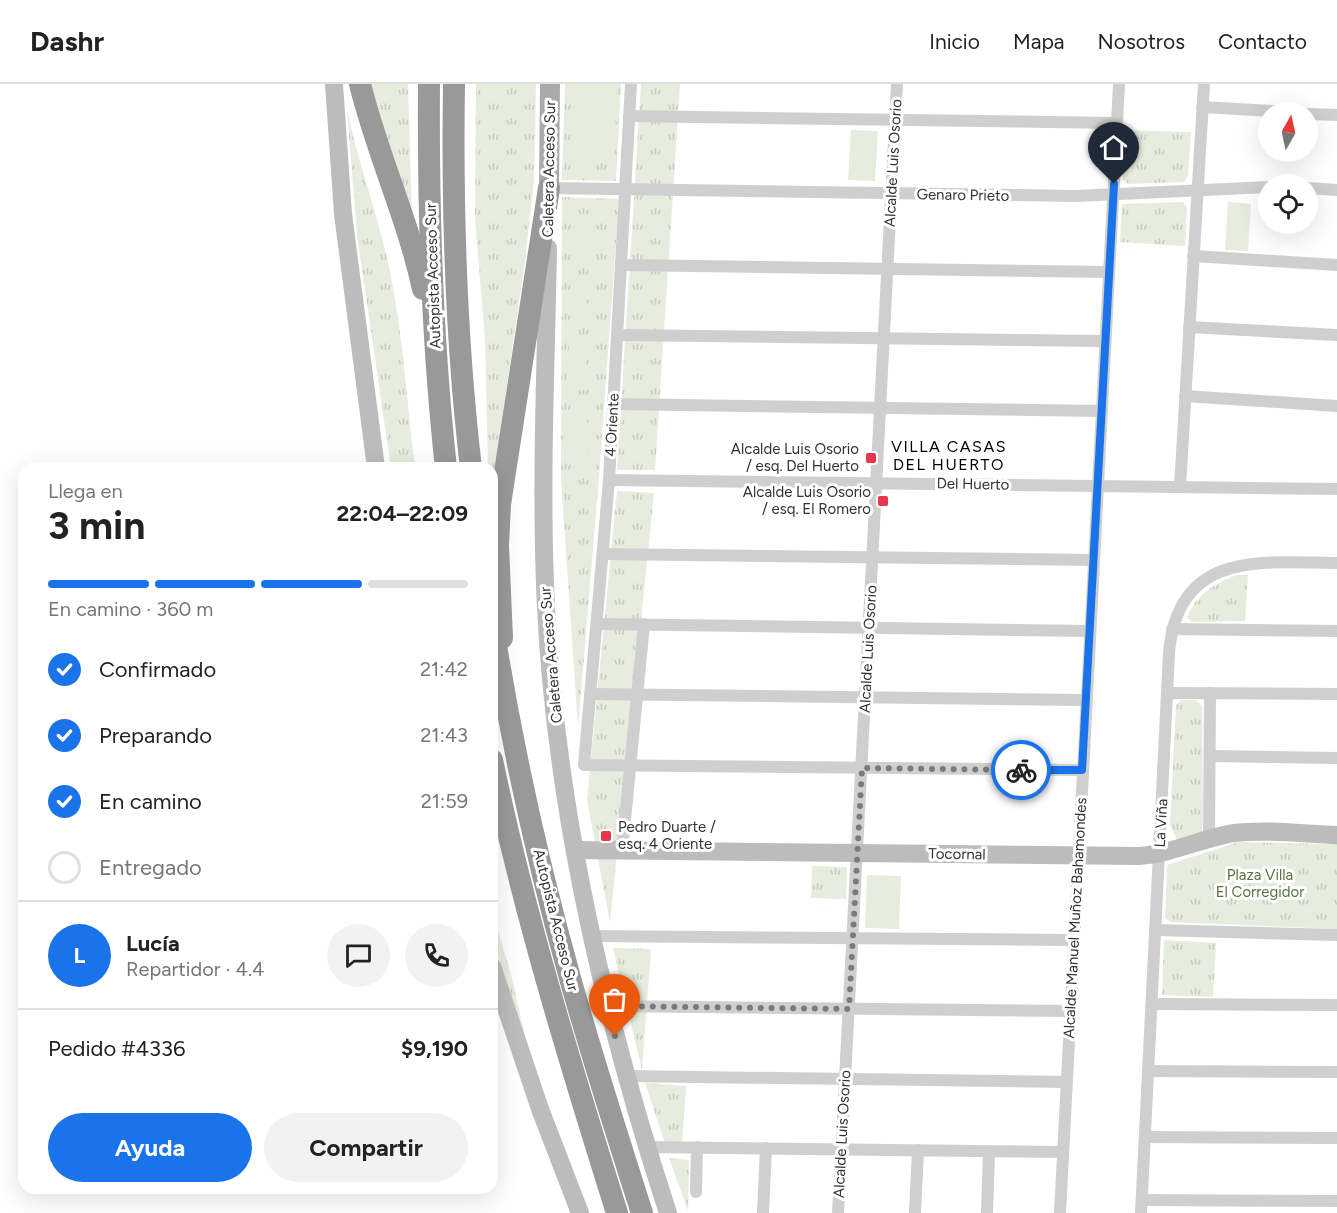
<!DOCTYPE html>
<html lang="es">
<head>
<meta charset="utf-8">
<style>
  :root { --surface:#fff; --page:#f2f2f2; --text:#222; --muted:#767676; --line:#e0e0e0; --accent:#1a73e8 }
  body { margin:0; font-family:Figtree,sans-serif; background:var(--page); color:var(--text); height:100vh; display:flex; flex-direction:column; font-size:22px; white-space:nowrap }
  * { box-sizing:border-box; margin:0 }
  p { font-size:20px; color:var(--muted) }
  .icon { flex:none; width:33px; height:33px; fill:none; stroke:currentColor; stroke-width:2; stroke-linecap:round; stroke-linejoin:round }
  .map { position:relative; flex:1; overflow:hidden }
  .side { position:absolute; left:18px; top:378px; width:480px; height:732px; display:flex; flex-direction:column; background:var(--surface); border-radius:18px; box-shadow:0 6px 24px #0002 }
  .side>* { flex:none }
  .needle { width:39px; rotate:9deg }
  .buttons { position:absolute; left:1258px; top:18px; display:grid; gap:12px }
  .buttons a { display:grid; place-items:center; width:60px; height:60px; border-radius:50%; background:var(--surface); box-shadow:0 6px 24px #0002; font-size:30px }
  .pin { position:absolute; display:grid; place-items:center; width:51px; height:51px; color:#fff; margin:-62px -26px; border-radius:50% 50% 50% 0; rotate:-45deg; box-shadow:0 0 6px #0007 }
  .pin .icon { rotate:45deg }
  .courier { position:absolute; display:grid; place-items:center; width:60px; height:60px; margin:-30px; border:4px solid #1a73e8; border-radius:50%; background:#fff; color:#222; box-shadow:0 2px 8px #0007 }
  .overview em { font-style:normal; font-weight:700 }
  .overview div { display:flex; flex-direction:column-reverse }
  .overview { display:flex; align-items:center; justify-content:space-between; height:102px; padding:0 30px }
  h1 { font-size:39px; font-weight:700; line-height:45px }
  .bar { display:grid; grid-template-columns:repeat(4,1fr); gap:9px 6px; align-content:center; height:72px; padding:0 30px }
  .bar i { height:8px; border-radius:4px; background:var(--line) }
  .bar .selected { background:var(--accent) }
  .bar p { grid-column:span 4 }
  .line { display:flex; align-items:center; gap:15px; padding:0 30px; border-top:2px solid var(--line) }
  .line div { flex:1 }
  .round { display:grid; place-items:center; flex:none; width:63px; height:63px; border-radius:32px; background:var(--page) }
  ol { padding:0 30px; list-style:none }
  li { display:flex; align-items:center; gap:18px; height:66px }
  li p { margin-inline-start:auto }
  li .icon { padding:6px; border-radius:50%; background:var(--accent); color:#fff; stroke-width:4 }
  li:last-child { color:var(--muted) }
  li i { width:33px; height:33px; border:3px solid var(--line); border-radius:50% }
  .action { display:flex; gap:12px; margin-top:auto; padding:12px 30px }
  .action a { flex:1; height:69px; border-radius:36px; background:var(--accent); color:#fff; font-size:24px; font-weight:700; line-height:69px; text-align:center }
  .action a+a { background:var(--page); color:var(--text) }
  header { display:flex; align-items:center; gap:36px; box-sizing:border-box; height:84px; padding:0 30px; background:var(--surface); border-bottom:2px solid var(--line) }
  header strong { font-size:28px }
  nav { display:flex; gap:33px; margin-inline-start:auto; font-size:21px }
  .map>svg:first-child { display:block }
  .grass { fill:url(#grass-tufts) }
  .garden { fill:#e6ecde }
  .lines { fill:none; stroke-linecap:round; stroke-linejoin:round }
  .street { stroke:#cfcfcf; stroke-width:12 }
  .secondary { stroke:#bcbcbc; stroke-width:18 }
  .primary { stroke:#aaa; stroke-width:20 }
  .highway { stroke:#999; stroke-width:22 }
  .done { stroke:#7a7a7a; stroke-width:6; stroke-dasharray:0 10.8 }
  .route { stroke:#1a73e8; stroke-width:8 }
  .poi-dot { fill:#e8364b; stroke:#fff; stroke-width:2 }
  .labels { text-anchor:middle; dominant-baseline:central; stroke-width:6; stroke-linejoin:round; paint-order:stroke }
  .street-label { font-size:15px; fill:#323232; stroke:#fff }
  .poi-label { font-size:15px; fill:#323232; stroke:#fff; text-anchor:end }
  .park-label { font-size:15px; fill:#58703e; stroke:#fff }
  .neighbourhood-label { font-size:16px; letter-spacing:1.5px; fill:#000; stroke:#fff }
</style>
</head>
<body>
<header>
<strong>Dashr</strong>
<nav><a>Inicio</a><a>Mapa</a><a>Nosotros</a><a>Contacto</a></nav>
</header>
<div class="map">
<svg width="1337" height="1129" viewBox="0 0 1337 1129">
  <defs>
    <pattern id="grass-tufts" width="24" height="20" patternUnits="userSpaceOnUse" patternTransform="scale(1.5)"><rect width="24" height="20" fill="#e6ecde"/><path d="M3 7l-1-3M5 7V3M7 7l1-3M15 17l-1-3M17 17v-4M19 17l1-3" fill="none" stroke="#c6cbbf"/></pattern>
  </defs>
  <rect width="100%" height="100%" fill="#fff"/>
  <g class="grass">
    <path d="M 367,0 L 408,0 L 412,137 Z"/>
    <path d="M 476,0 L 536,0 L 534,96 L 525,177 L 492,403 L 492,384 L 488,384 L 485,256 L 475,135 Z"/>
    <path d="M 565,0 L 621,0 L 616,97 L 562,96 Z"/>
    <path d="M 641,0 L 680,0 L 655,386 L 617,386 Z"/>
    <path d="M 347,25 C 358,80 379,133 390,188 C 403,251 407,320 415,384 L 391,384 L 357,151 Z"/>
    <path d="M 1123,46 L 1191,48 L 1188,92 L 1184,98 L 1128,100 L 1123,95 Z"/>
    <path d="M 562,113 L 619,115 L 599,393 L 578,644 L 561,394 Z"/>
    <path d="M 1183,118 L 1187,124 L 1185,162 L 1120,158 L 1122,120 Z"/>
    <path d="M 617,407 L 654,409 L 610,838 L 587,716 Z"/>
    <path d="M 1237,491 L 1248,491 L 1245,537 L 1192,538 L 1187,533 C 1197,510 1215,499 1237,491 Z"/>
    <path d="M 1181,616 L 1196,616 L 1202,622 L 1203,734 L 1202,749 L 1177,756 L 1170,740 L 1176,621 Z"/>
    <path d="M 1238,758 L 1337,760 L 1337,845 L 1170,838 L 1165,834 L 1167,781 Z"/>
    <path d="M 812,782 L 847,783 L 846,815 L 811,814 Z"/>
    <path d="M 492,827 L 511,890 L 530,975 L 492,853 Z"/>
    <path d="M 1164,856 L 1216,859 L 1213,913 L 1162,911 Z"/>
    <path d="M 613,864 L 651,865 L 642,986 Z"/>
    <path d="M 645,999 L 686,1002 L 682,1060 L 665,1059 Z"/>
    <path d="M 669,1074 L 689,1076 L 688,1127 Z"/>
  </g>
  <g class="garden">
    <path d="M 574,1 L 617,3 L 614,78 L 571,76 Z"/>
    <path d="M 851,46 L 878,47 L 875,97 L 848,96 Z"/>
    <path d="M 1228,118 L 1251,120 L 1248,167 L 1225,166 Z"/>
    <path d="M 572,130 L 589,130 L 588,173 L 571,173 Z"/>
    <path d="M 571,197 L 587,197 L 587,240 L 570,239 Z"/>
    <path d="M 569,261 L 587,261 L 585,306 L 568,305 Z"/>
    <path d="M 571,324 L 582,324 L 587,331 L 588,372 L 581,379 L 570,379 L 564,373 L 565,332 Z"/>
    <path d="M 867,791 L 901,792 L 899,845 L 865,844 Z"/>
  </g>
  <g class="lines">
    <g class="street">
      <path d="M 631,0 L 609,396 L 584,681 L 1082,686"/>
      <path d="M 1202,23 L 1288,28"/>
      <path d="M 1308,30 L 1337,31"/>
      <path d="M 629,32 L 1117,39"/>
      <path d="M 549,104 L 1076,112 L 1269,103"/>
      <path d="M 1308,104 L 1337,106"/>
      <path d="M 1193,172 L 1337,181"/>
      <path d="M 621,181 L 1109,188"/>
      <path d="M 1189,243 L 1337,251"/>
      <path d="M 617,251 L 1105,257"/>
      <path d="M 1185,312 L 1337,322"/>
      <path d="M 613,320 L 1102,327"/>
      <path d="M 609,396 L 1337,405"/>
      <path d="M 1180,403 L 1204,0"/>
      <path d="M 604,470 L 1094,476"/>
      <path d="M 597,540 L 1090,547"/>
      <path d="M 1172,545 L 1337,547"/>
      <path d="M 1167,609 L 1337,610"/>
      <path d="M 591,610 L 1086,616"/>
      <path d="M 1210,672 L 1337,674"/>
      <path d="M 1209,755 L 1210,609"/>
      <path d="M 622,767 L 644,540"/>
      <path d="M 1156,846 L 1337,851"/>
      <path d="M 592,852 L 1073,856"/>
      <path d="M 1152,920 L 1337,921"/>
      <path d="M 608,922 L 1070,927"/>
      <path d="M 1148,987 L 1337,988"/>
      <path d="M 626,992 L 1066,998"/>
      <path d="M 1145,1053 L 1337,1054"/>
      <path d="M 646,1063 L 1063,1068"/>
      <path d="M 696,1108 L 697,1063"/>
      <path d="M 1142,1116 L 1337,1117"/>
      <path d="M 763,1129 L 766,1064"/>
      <path d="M 838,1129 L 897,0"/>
      <path d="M 915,1129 L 918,1066"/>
      <path d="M 987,1129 L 989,1067"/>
      <path d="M 1060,1129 L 1119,0"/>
      <path d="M 1141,1129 L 1169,569 C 1178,466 1261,478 1337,479"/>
    </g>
    <g class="secondary">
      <path d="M 334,0 L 343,130 L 376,384"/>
      <path d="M 548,164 C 546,283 540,404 546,523 C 556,729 604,933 668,1129"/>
      <path d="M 575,766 L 1139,772 C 1172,770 1202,754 1234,749 C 1265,745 1305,750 1337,751"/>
      <path d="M 492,882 L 540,1025 L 580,1129"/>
    </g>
    <path class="primary" d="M 549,104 L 550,0"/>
    <g class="highway">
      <path d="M 360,0 C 377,70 408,135 423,205"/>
      <path d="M 429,0 C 428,128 432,257 446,384"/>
      <path d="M 454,0 C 452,128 456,257 471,384"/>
      <path d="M 492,537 C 511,657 537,776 570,894 C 592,973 617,1051 642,1129"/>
      <path d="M 502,554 L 498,462 L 500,420 L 549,104"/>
      <path d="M 492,676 C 524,830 570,979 617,1129"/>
    </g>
  </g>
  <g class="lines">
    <path class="done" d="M 615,952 L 608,922 L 849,925 L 862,684 L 1021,686"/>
    <path class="route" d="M 1021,686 L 1082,686 L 1114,100"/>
  </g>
  <g class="poi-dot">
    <rect x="865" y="368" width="12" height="12" rx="3"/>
    <rect x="877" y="411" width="12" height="12" rx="3"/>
    <rect x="600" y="746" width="12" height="12" rx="3"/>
  </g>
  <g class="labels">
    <g class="street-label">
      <text transform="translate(893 79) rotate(-87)">Alcalde Luis Osorio</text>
      <text transform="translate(549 85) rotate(-89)">Caletera Acceso Sur</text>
      <text transform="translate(963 111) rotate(1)">Genaro Prieto</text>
      <text transform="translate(433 192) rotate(-92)">Autopista Acceso Sur</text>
      <text transform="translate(612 341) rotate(-87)">4 Oriente</text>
      <text transform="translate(973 400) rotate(1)">Del Huerto</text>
      <text transform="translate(868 565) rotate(-87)">Alcalde Luis Osorio</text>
      <text transform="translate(551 571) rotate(-95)">Caletera Acceso Sur</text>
      <text transform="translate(1161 739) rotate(-87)">La Viña</text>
      <text transform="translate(957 770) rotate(1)">Tocornal</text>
      <text transform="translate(1075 834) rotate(-87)">Alcalde Manuel Muñoz Bahamondes</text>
      <text transform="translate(556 836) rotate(76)">Autopista Acceso Sur</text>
      <text transform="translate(842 1050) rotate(-87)">Alcalde Luis Osorio</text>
    </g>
    <g class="poi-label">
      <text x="859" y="365">Alcalde Luis Osorio<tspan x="859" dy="17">/ esq. Del Huerto</tspan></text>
      <text x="871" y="408">Alcalde Luis Osorio<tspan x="871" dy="17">/ esq. El Romero</tspan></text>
      <text x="618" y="743" text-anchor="start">Pedro Duarte /<tspan x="618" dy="17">esq. 4 Oriente</tspan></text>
    </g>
    <g class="park-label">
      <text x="1260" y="791">Plaza Villa<tspan x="1260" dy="17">El Corregidor</tspan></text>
    </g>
    <g class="neighbourhood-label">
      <text x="949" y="362">VILLA CASAS<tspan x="949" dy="18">DEL HUERTO</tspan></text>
    </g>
  </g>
</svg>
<div class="buttons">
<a><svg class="needle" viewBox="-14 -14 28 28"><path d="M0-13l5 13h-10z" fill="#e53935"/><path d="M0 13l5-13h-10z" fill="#767676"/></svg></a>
<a><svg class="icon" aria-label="locate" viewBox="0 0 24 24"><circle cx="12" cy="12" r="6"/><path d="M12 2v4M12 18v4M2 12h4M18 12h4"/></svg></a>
</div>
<div class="pin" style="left:615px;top:952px;background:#ea580c"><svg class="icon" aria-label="bag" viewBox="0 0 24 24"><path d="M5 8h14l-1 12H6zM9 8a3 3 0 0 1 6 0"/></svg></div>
<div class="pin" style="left:1114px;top:100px;background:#1f2937"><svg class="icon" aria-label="home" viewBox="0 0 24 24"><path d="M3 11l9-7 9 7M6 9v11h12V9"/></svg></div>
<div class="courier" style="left:1021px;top:686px"><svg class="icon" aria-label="bike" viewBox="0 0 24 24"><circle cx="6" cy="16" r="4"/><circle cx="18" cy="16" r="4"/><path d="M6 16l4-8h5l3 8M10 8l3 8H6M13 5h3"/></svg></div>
<section class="side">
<div class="overview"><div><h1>3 min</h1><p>Llega en</p></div><em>22:04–22:09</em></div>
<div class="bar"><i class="selected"></i><i class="selected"></i><i class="selected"></i><i></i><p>En camino · 360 m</p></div>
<ol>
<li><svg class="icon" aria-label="check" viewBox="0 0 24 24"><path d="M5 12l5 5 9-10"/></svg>Confirmado<p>21:42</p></li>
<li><svg class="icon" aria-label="check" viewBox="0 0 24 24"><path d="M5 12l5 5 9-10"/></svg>Preparando<p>21:43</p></li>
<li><svg class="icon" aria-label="check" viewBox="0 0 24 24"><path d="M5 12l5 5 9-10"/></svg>En camino<p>21:59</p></li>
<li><i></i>Entregado</li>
</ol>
<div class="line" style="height:108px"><b class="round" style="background:var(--accent);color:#fff">L</b><div><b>Lucía</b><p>Repartidor · 4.4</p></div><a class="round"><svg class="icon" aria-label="chat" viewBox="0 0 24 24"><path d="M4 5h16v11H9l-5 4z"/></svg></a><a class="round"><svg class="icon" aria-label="phone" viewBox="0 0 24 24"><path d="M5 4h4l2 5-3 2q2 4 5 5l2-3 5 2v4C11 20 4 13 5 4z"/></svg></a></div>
<div class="line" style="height:78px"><div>Pedido #4336</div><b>$9,190</b></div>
<div class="action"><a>Ayuda</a><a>Compartir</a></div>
</section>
</div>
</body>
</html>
